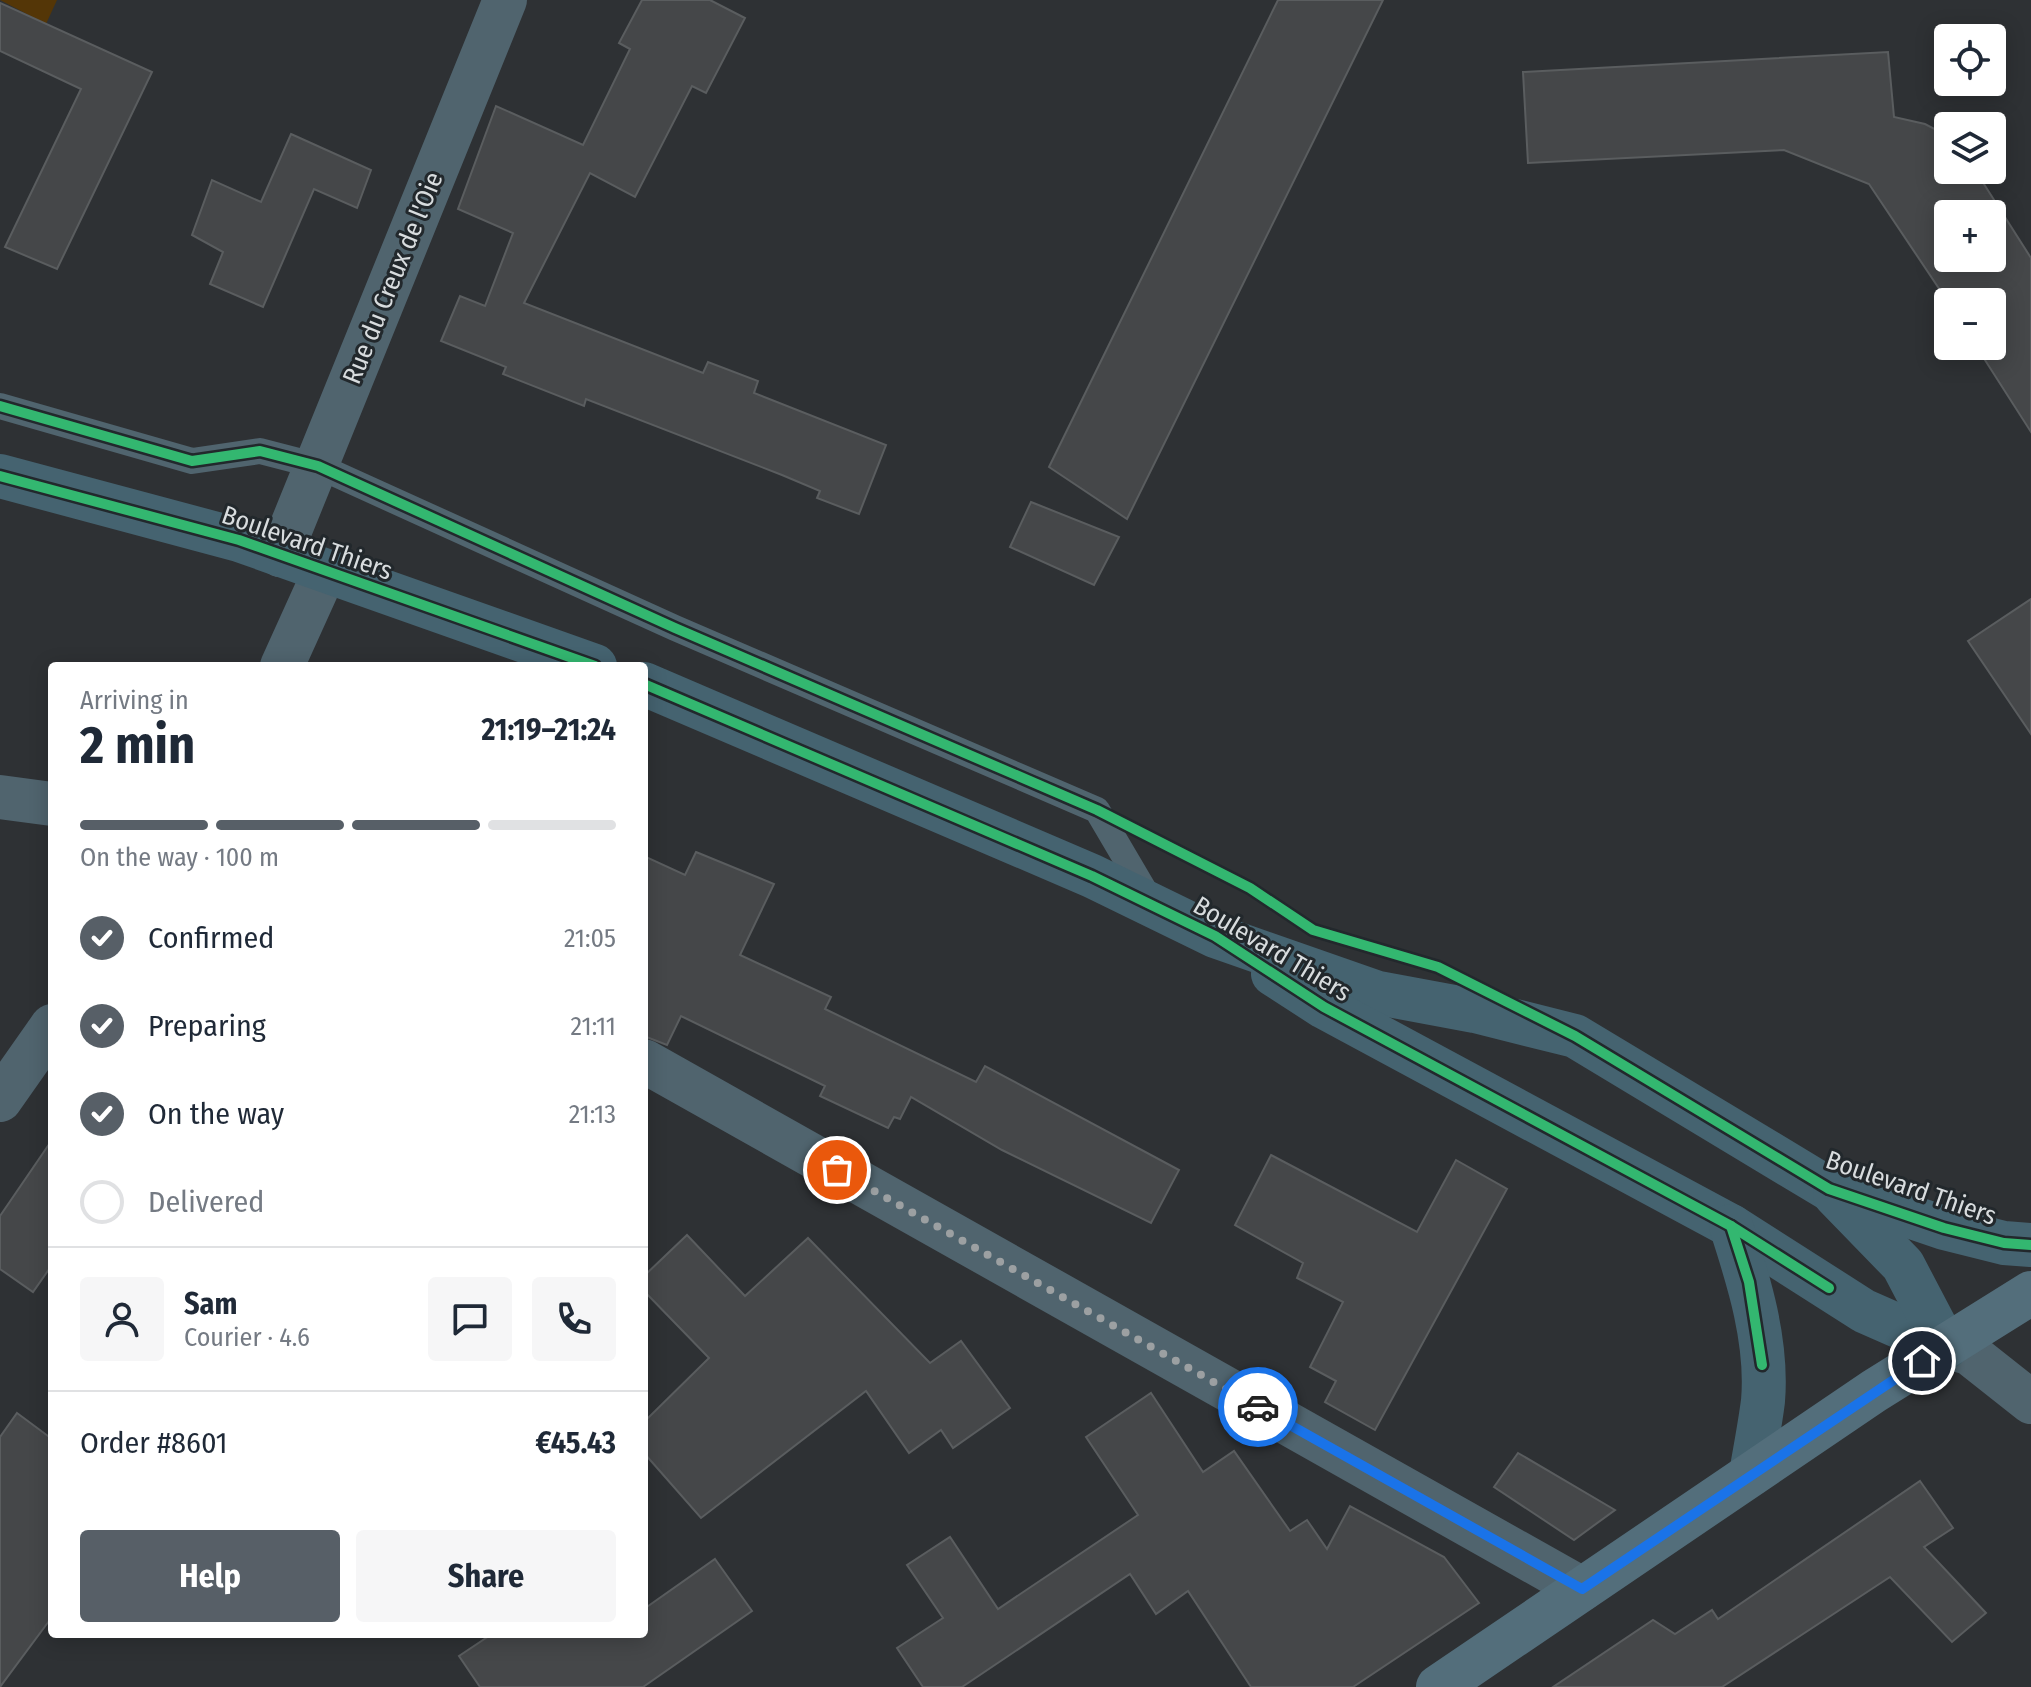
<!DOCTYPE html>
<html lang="en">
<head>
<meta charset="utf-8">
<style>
  :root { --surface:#fff; --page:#f6f6f7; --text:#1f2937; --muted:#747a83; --line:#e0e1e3; --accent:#575f67 }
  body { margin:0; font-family:"Fira Sans Condensed",sans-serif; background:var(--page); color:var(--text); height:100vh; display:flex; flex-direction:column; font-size:30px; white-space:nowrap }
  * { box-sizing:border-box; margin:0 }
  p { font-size:26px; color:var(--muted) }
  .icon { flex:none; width:44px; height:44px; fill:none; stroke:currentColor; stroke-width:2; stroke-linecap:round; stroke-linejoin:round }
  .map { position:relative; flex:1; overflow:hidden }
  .details { position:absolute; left:48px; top:662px; width:600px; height:976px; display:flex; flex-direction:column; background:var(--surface); border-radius:8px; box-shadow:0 4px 20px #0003 }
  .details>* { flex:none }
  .buttons { position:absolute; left:1934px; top:24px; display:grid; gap:16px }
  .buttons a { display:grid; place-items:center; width:72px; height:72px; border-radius:8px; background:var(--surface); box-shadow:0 4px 20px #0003; font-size:40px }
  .pin { position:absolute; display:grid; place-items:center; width:68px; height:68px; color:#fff; margin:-34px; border:4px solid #fff; border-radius:50%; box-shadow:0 2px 8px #0007 }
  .courier { position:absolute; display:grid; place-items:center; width:80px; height:80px; margin:-40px; border:6px solid #1a73e8; border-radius:50%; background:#fff; color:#222; box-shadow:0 2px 10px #0007 }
  .summary em { font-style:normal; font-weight:700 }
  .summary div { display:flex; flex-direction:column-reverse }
  .summary { display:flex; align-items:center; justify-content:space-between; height:136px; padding:0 32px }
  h1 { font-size:52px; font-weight:700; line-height:60px }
  .bar { display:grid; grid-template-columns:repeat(4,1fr); gap:12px 8px; align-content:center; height:96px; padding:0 32px }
  .bar i { height:10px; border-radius:6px; background:var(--line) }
  .bar .on { background:var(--accent) }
  .bar p { grid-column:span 4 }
  .line { display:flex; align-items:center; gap:20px; padding:0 32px; border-top:2px solid var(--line) }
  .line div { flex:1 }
  .round { display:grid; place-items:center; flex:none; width:84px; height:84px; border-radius:8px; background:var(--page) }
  ol { padding:0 32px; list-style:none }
  li { display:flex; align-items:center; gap:24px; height:88px }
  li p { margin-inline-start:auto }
  li .icon { padding:8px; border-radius:50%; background:var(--accent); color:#fff; stroke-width:4 }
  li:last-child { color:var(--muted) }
  li i { width:44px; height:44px; border:4px solid var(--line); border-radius:50% }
  .primary-button { display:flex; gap:16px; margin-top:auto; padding:16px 32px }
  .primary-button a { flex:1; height:92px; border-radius:8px; background:var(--accent); color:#fff; font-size:32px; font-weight:700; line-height:92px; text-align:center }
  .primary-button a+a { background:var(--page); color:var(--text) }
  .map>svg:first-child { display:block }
  .green { fill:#543607 }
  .building { fill:#454749; stroke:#5a5d5f; stroke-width:2; fill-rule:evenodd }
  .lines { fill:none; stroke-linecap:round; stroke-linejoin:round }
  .service { stroke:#50646e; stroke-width:26 }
  .minor { stroke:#50646e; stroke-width:44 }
  .tertiary { stroke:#50646e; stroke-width:44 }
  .secondary { stroke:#456370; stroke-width:44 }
  .primary { stroke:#536e7b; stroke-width:44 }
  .cycleway-casing { stroke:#22282c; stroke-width:15 }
  .cycleway { stroke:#33b770; stroke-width:10 }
  .done { stroke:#9ca0a2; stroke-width:8; stroke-dasharray:0 14.4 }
  .route { stroke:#1a73e8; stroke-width:10 }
  .labels { text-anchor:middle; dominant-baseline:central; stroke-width:6; stroke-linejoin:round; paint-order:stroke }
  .street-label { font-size:26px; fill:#d8dcde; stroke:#22282c }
</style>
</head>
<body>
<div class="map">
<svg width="2031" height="1687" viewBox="0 0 2031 1687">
  <rect width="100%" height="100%" fill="#2e3134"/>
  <path class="green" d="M 0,0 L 57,0 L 46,24 Z"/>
  <g class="building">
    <path d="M 642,0 L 710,0 L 745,18 L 706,93 L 692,86 L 635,197 L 590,173 L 524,303 L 703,373 L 708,362 L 758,381 L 754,393 L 886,445 L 859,514 L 817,498 L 820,491 L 782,475 L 586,399 L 584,406 L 503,374 L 506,367 L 441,341 L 460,296 L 485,306 L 513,233 L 458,209 L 496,106 L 583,145 L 630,49 L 619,43 Z"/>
    <path d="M 1278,0 L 1383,0 L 1127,519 L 1049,467 Z"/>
    <path d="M 0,3 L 152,72 L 57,269 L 5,247 L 81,89 L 0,51 Z"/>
    <path d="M 1888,52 L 1894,117 L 1925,124 L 1948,136 L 1948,170 L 1975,170 L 2031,258 L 2031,432 L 1976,346 L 1992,346 L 1992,302 L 1948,302 L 1869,184 L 1784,150 L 1528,163 L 1523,72 ZM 1948,214 L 1992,214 L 1992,258 L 1948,258 Z"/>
    <path d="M 291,134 L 371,170 L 357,208 L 314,189 L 263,307 L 210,284 L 223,252 L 192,235 L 212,180 L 261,202 Z"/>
    <path d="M 1031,502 L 1119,537 L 1094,585 L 1010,547 Z"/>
    <path d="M 2031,599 L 2031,734 L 1968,641 Z"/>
    <path d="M 696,852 L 774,884 L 740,955 L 831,997 L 825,1009 L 976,1082 L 985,1066 L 1179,1170 L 1151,1223 L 1002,1150 L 911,1097 L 900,1119 L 894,1117 L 888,1128 L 820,1096 L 825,1086 L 681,1016 L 667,1045 L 644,1036 L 644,856 L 685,875 Z"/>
    <path d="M 52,1140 L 52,1265 L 33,1292 L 0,1269 L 0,1216 Z"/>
    <path d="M 1271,1155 L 1417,1232 L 1456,1160 L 1507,1189 L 1375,1430 L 1325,1402 L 1336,1381 L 1310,1367 L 1343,1302 L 1297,1278 L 1303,1263 L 1235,1225 Z"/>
    <path d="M 687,1235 L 745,1296 L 808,1238 L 930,1363 L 961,1341 L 1010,1408 L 953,1448 L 941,1430 L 909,1453 L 866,1391 L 701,1518 L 644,1453 L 644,1422 L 709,1358 L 644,1291 L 644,1276 Z"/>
    <path d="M 1151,1393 L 1203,1472 L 1234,1451 L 1290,1531 L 1307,1520 L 1327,1549 L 1350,1506 L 1444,1557 L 1479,1603 L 1353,1687 L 1251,1687 L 1188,1591 L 1156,1614 L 1130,1574 L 962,1687 L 923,1687 L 897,1648 L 943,1618 L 907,1565 L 950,1537 L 998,1609 L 1138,1515 L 1086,1437 Z"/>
    <path d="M 17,1413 L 52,1439 L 52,1617 L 0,1687 L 0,1437 Z"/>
    <path d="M 1518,1453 L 1615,1510 L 1574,1540 L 1494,1487 Z"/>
    <path d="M 1920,1481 L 1953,1528 L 1924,1547 L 1986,1613 L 1952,1642 L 1890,1577 L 1722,1687 L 1553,1687 L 1653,1620 L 1675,1634 L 1712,1610 L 1718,1619 Z"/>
    <path d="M 715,1559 L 752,1611 L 643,1687 L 480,1687 L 459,1656 L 492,1634 L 644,1634 L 644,1609 Z"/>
  </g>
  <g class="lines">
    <path class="service" d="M 0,406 L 192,461 L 260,451 L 318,466 L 675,628 L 1097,810 L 1150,900"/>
    <g class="minor">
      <path d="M 280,555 L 505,0"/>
      <path d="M 282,666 L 325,571"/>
      <path d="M 0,797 L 52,804"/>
      <path d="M 644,1061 L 1582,1589"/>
      <path d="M 0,1100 L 52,1026"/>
    </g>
    <path class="tertiary" d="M 1946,1347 L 1969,1353 L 2031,1402"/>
    <g class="secondary">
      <path d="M 0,476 L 239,540 L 595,666"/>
      <path d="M 644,684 L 1092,876 L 1215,936 L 1378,993 L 1475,1011 L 1575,1036 L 1829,1189 L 1944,1228 L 2004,1243 L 2031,1245"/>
      <path d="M 1273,974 L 1324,1007 L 1731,1226 L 1864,1311 L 1946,1347"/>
      <path d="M 1835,1195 L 1903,1265 L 1946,1347"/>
      <path d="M 1731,1226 C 1749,1281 1768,1342 1763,1401 C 1760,1425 1755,1450 1751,1474"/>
    </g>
    <path class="primary" d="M 1438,1687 L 1874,1391 L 2031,1293"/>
    <defs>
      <g id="cycleway">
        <path d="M 0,406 L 192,461 L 260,451 L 318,466 L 675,628 L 1097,810 L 1250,888 L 1313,930 L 1438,967 L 1575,1036 L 1829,1189 L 1944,1228 L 2004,1243 L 2031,1245"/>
        <path d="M 0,476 L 239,540 L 595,666"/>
        <path d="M 644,684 L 1092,876 L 1215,936 L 1324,1007 L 1731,1226 L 1829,1288"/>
        <path d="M 1731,1226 L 1749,1282 L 1762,1365"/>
      </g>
    </defs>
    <use href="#cycleway" class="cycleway-casing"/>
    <use href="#cycleway" class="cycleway"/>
  </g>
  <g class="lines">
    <path class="done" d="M 837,1170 L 1258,1407"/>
    <path class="route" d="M 1258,1407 L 1582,1589 L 1922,1361"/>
  </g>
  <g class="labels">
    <g class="street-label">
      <text transform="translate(393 278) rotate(-68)">Rue du Creux de l'Oie</text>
      <text transform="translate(307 543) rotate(19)">Boulevard Thiers</text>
      <text transform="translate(1272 949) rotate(31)">Boulevard Thiers</text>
      <text transform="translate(1911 1188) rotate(19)">Boulevard Thiers</text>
    </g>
  </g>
</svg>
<div class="buttons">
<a><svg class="icon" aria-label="locate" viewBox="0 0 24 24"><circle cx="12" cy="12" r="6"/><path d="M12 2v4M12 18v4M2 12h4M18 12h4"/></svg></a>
<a><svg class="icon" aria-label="layers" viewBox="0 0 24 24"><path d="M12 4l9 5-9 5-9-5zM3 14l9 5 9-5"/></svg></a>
<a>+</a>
<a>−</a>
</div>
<div class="pin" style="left:837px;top:1170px;background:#ea580c"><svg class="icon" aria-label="bag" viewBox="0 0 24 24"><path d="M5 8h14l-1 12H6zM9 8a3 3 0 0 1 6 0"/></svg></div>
<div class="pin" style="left:1922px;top:1361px;background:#1f2937"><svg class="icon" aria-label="home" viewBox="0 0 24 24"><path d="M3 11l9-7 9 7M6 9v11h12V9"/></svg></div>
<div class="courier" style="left:1258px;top:1407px"><svg class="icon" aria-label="car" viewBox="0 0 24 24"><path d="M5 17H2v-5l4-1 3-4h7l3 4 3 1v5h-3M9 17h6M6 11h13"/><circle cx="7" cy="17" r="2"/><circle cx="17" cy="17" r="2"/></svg></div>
<section class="details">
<div class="summary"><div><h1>2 min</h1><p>Arriving in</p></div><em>21:19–21:24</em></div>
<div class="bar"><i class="on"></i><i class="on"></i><i class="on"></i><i></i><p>On the way · 100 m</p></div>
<ol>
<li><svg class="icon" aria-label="check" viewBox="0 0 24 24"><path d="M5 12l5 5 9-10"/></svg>Confirmed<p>21:05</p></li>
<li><svg class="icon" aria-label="check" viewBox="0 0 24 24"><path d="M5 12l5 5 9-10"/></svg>Preparing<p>21:11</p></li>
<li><svg class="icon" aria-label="check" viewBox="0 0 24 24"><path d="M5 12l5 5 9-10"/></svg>On the way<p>21:13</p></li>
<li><i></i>Delivered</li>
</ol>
<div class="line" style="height:144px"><a class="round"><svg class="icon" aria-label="person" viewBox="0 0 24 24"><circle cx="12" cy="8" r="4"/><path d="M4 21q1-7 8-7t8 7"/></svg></a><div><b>Sam</b><p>Courier · 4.6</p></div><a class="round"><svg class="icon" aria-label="chat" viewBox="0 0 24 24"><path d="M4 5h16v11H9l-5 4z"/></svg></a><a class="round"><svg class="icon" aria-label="phone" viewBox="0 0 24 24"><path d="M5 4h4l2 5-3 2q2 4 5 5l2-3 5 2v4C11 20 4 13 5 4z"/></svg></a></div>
<div class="line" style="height:104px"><div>Order #8601</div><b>€45.43</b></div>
<div class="primary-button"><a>Help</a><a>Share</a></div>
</section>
</div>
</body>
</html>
